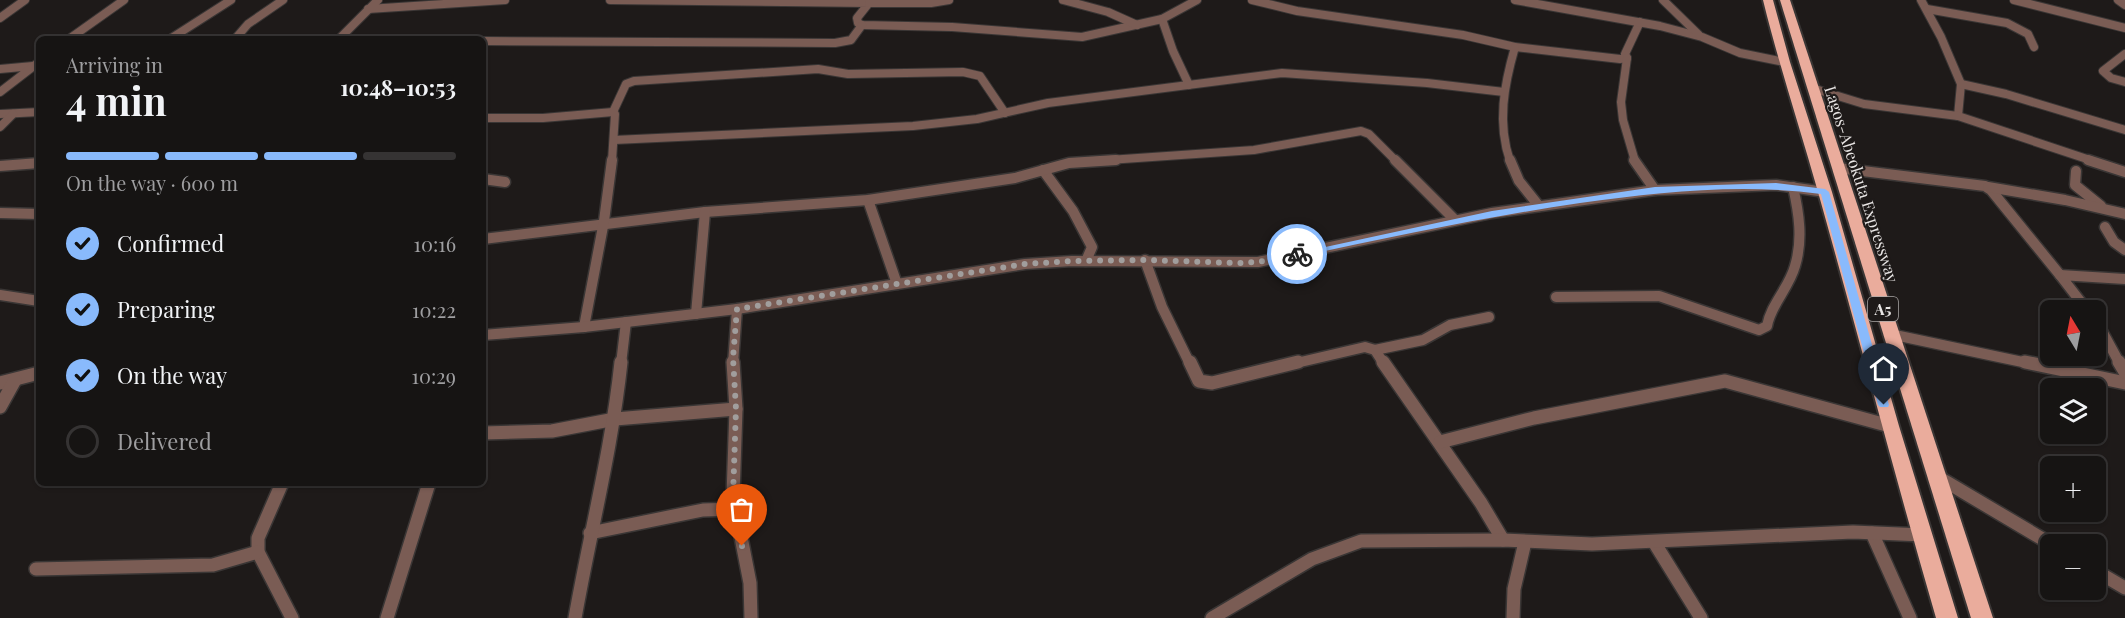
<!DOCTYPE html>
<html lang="en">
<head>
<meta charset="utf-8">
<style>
  :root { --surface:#161413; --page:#232121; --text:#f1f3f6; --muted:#9e9ea0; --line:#353333; --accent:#89bafc }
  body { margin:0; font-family:"Playfair Display",serif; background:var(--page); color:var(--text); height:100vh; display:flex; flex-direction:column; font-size:22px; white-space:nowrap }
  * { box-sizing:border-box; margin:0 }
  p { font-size:20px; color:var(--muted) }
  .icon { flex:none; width:33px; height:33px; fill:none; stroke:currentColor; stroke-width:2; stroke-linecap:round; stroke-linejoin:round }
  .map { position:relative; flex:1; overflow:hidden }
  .side { position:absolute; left:36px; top:36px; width:450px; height:450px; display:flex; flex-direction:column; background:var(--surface); border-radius:9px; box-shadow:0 2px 4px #0004,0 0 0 2px var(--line) }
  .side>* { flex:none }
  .needle { width:39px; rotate:350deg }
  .buttons { position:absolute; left:2040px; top:300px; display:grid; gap:12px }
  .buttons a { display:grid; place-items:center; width:66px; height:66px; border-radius:9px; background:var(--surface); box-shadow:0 2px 4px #0004,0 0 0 2px var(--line); font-size:30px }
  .pin { position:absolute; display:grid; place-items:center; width:51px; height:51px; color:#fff; margin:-62px -26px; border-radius:50% 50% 50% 0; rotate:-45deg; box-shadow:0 0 6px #0007 }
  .pin .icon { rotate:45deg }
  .courier { position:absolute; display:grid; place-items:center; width:60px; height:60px; margin:-30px; border:4px solid #89bafc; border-radius:50%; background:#fff; color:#222; box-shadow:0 2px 8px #0007 }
  .head em { font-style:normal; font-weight:700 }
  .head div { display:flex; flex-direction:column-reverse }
  .head { display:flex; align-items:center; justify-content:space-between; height:102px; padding:0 30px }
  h1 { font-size:39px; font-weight:700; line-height:45px }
  .bar { display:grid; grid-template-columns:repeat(4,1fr); gap:9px 6px; align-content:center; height:72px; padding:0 30px }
  .bar i { height:8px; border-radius:4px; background:var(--line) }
  .bar .selected { background:var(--accent) }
  .bar p { grid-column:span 4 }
  ol { padding:0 30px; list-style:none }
  li { display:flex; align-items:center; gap:18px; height:66px }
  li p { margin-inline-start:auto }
  li .icon { padding:6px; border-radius:50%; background:var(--accent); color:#111; stroke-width:4 }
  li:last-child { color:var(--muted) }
  li i { width:33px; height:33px; border:3px solid var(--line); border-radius:50% }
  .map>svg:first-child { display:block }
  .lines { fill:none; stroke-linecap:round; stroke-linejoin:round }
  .minor-far2-casing { stroke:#3a3635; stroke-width:10 }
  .minor-far1-casing { stroke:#3a3635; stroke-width:13 }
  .minor-casing { stroke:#3a3635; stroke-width:16 }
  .trunk-casing { stroke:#3a3635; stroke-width:4 }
  .minor-far2 { stroke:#7a5c54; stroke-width:8 }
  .minor-far1 { stroke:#7a5c54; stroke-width:10 }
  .minor { stroke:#7a5c54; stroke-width:13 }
  .trunk { fill:#eaac9c; fill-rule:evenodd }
  .route { fill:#89bafc }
  .done { stroke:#a19e9d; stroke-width:6; stroke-dasharray:0 10.8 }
  .labels { text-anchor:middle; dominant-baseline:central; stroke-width:4.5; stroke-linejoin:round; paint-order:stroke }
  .shield { fill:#1e1a19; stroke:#aba8a7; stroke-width:1.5 }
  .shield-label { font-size:15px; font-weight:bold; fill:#e8e5e4 }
  .street-label { font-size:16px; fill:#e8e5e4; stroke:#1e1a19 }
</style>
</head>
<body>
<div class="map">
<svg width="2125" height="618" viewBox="0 0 2125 618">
  <rect width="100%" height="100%" fill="#1e1a19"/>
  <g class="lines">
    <defs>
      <g id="minor-far2">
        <path d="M 610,0 L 869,3 L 857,18 L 858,23 L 862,25 L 952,27 L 1082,37 L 1162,19 L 1197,0"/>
        <path d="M 1063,0 L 1108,12 L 1137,25"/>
        <path d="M 1252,0 L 1297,11 L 1463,35 L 1515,47 L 1620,59 L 1627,58 L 1625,54 L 1640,22"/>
        <path d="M 1515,0 L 1660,26 L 1702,37 L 1740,53 L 1784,62"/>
        <path d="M 1663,0 L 1699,35"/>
        <path d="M 1921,0 L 1941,37 L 1961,84 L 1958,116"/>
        <path d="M 2014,0 L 2125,28"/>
        <path d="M 2118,0 L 2125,5"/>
        <path d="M 869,3 L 931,3 L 949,0"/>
        <path d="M 368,9 L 505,0"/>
        <path d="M 1927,9 L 2007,23 L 2028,34 L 2034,47"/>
        <path d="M 0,18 L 25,0"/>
        <path d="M 1162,19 L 1173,51 L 1189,85"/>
        <path d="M 69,39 L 124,0"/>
        <path d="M 170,39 L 231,0"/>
        <path d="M 235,39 L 248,24 L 283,0"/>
        <path d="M 339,39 L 378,0"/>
        <path d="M 483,41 L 835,43 L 851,40 L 862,25"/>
        <path d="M 2125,54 L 2103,71 L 2111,78 L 2125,82"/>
        <path d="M 1627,58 L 1621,102 L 1623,120 L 1635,161"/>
        <path d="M 0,69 L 33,66"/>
        <path d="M 1961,84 L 2006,94 L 2125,130"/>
        <path d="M 1812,88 L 1864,104 L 1958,116 L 2093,161"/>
        <path d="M 0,92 L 39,62"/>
        <path d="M 0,114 L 39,112"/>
        <path d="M 483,118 L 543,118 L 613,112"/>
        <path d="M 0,127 L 13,114"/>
        <path d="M 614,140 L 913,126 L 977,119 L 1048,103 L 1282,73 L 1427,83 L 1504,92"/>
        <path d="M 612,161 L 615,114 L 613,112 L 626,84 L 634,81 L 818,69 L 848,74 L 963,72 L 980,76 L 1005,113"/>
        <path d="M 1094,161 L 1254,150 L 1361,131 L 1369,134 L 1396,161"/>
        <path d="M 1510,161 C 1497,123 1504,85 1515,47"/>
      </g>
      <g id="minor-far1">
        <path d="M 1395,160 L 1455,220"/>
        <path d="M 1510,160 L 1519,181 L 1539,206"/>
        <path d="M 1634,160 L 1655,190"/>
        <path d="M 2088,160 L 2125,172"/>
        <path d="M 0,166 L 39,163"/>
        <path d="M 1838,168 L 1985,186 L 1991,190 L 2060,275"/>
        <path d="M 1043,170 L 1073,211 L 1092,247 L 1086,261"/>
        <path d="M 2076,171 L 2075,185 L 2101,206"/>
        <path d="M 483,179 L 505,182"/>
        <path d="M 1988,187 L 2065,200 L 2125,214"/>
        <path d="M 868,200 L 897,284"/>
        <path d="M 0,213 L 39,214"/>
        <path d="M 2105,227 L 2114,242 L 2125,250"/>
        <path d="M 483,239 L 705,212 L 868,200 L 1015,178 L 1069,163 L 1116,160"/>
        <path d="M 1145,260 L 1162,307 L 1190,364"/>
        <path d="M 0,295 L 39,301"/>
        <path d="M 1556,297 L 1659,296 L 1759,330 L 1767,326 C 1771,304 1789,288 1795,266 C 1803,240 1799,213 1793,187"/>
        <path d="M 2087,310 L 2060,275 L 2125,279"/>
        <path d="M 696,314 L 705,212"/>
        <path d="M 2096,320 L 2120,364"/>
        <path d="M 584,327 L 604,221 L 612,160"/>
        <path d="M 1890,334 L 2032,364"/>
        <path d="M 483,335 L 584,327 L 737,309 L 1025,264 L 1072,261 L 1258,262 L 1492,213 L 1655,190 L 1776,185 L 1825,192"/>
        <path d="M 1375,350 L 1423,340 L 1450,325 L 1489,317"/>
        <path d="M 621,364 L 626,322"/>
        <path d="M 733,364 L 737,309"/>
        <path d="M 1292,364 L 1365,347 L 1375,350 L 1384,364"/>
      </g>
      <g id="minor">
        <path d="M 733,362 L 736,409 L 733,496 L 750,583 L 751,618"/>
        <path d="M 1190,362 L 1199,381 L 1212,383 L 1298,362"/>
        <path d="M 1383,362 L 1481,503 L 1503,540"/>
        <path d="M 2025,362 L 2125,383"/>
        <path d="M 2119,362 L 2125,372"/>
        <path d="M 0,383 L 39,373"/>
        <path d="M 0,407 L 15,380"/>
        <path d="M 483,433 L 552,431 L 615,419 L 736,409"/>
        <path d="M 1440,442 L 1534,418 L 1725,381 L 1890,426"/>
        <path d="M 1938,477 L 2051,544"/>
        <path d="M 282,483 L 258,538 L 258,552 L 292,618"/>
        <path d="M 590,533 L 703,510 L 734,509"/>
        <path d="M 1872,533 L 1910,618"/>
        <path d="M 1654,542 L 1701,618"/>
        <path d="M 36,569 L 213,565 L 258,552"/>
        <path d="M 2096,571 L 2125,588"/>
        <path d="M 387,618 L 429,483"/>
        <path d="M 575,618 C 590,533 612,448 621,362"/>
        <path d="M 1212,618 L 1312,559 L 1361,541 L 1503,540 L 1592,544 L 1853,532 L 1923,535"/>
        <path d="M 1513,618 L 1514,589 L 1525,542"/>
      </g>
      <g id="trunk">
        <path d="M 1763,0 L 1773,0 L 1790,62 L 1832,192 L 1899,426 L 1958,618 L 1936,618 C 1895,477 1858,334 1818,192 C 1800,128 1779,65 1763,0 Z"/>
        <path d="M 1780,0 L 1790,0 L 1993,618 L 1971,618 Z"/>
      </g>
    </defs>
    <use href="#minor-far2" class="minor-far2-casing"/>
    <use href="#minor-far1" class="minor-far1-casing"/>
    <use href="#minor" class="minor-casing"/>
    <use href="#trunk" class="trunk-casing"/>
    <use href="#minor-far2" class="minor-far2"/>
    <use href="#minor-far1" class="minor-far1"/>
    <use href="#minor" class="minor"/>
    <use href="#trunk" class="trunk"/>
  </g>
  <path class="route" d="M 1776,183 L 1825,189 L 1829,192 L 1889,405 L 1888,407 L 1880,407 L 1878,405 L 1821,194 C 1740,183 1660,192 1580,203 C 1485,217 1391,237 1297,257 L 1293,254 L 1492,211 L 1655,187 Z"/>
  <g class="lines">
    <path class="done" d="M 742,546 L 733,496 L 736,409 L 733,358 L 737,309 L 1025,264 L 1072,261 L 1145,260 L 1238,263 L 1258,262 L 1297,254"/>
  </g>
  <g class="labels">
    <rect class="shield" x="1868" y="297" width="30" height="24" rx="4.5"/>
    <g class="shield-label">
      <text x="1883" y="309">A5</text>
    </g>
    <g class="street-label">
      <text transform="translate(1862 184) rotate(72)">Lagos-Abeokuta Expressway</text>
    </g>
  </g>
</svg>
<div class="buttons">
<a><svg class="needle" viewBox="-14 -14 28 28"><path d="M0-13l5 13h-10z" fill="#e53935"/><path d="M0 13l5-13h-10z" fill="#9e9ea0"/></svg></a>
<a><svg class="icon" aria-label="layers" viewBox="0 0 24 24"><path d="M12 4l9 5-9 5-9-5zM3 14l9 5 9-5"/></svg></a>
<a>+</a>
<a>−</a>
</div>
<div class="pin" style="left:742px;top:546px;background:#ea580c"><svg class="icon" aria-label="bag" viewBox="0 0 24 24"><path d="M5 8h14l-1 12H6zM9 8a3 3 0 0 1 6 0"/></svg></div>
<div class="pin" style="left:1884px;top:405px;background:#1f2937"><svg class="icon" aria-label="home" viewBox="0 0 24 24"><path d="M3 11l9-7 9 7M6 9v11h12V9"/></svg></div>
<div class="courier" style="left:1297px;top:254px"><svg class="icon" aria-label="bike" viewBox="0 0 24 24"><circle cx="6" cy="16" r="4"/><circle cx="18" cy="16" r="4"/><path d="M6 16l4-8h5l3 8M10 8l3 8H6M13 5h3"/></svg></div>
<section class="side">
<div class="head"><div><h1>4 min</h1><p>Arriving in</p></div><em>10:48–10:53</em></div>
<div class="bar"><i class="selected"></i><i class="selected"></i><i class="selected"></i><i></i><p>On the way · 600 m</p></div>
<ol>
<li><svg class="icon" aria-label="check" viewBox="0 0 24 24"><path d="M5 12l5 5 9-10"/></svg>Confirmed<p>10:16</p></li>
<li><svg class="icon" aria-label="check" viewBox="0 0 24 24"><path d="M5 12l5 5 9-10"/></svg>Preparing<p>10:22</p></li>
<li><svg class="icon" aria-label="check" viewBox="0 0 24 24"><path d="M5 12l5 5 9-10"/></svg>On the way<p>10:29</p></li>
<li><i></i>Delivered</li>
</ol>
</section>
</div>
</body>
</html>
